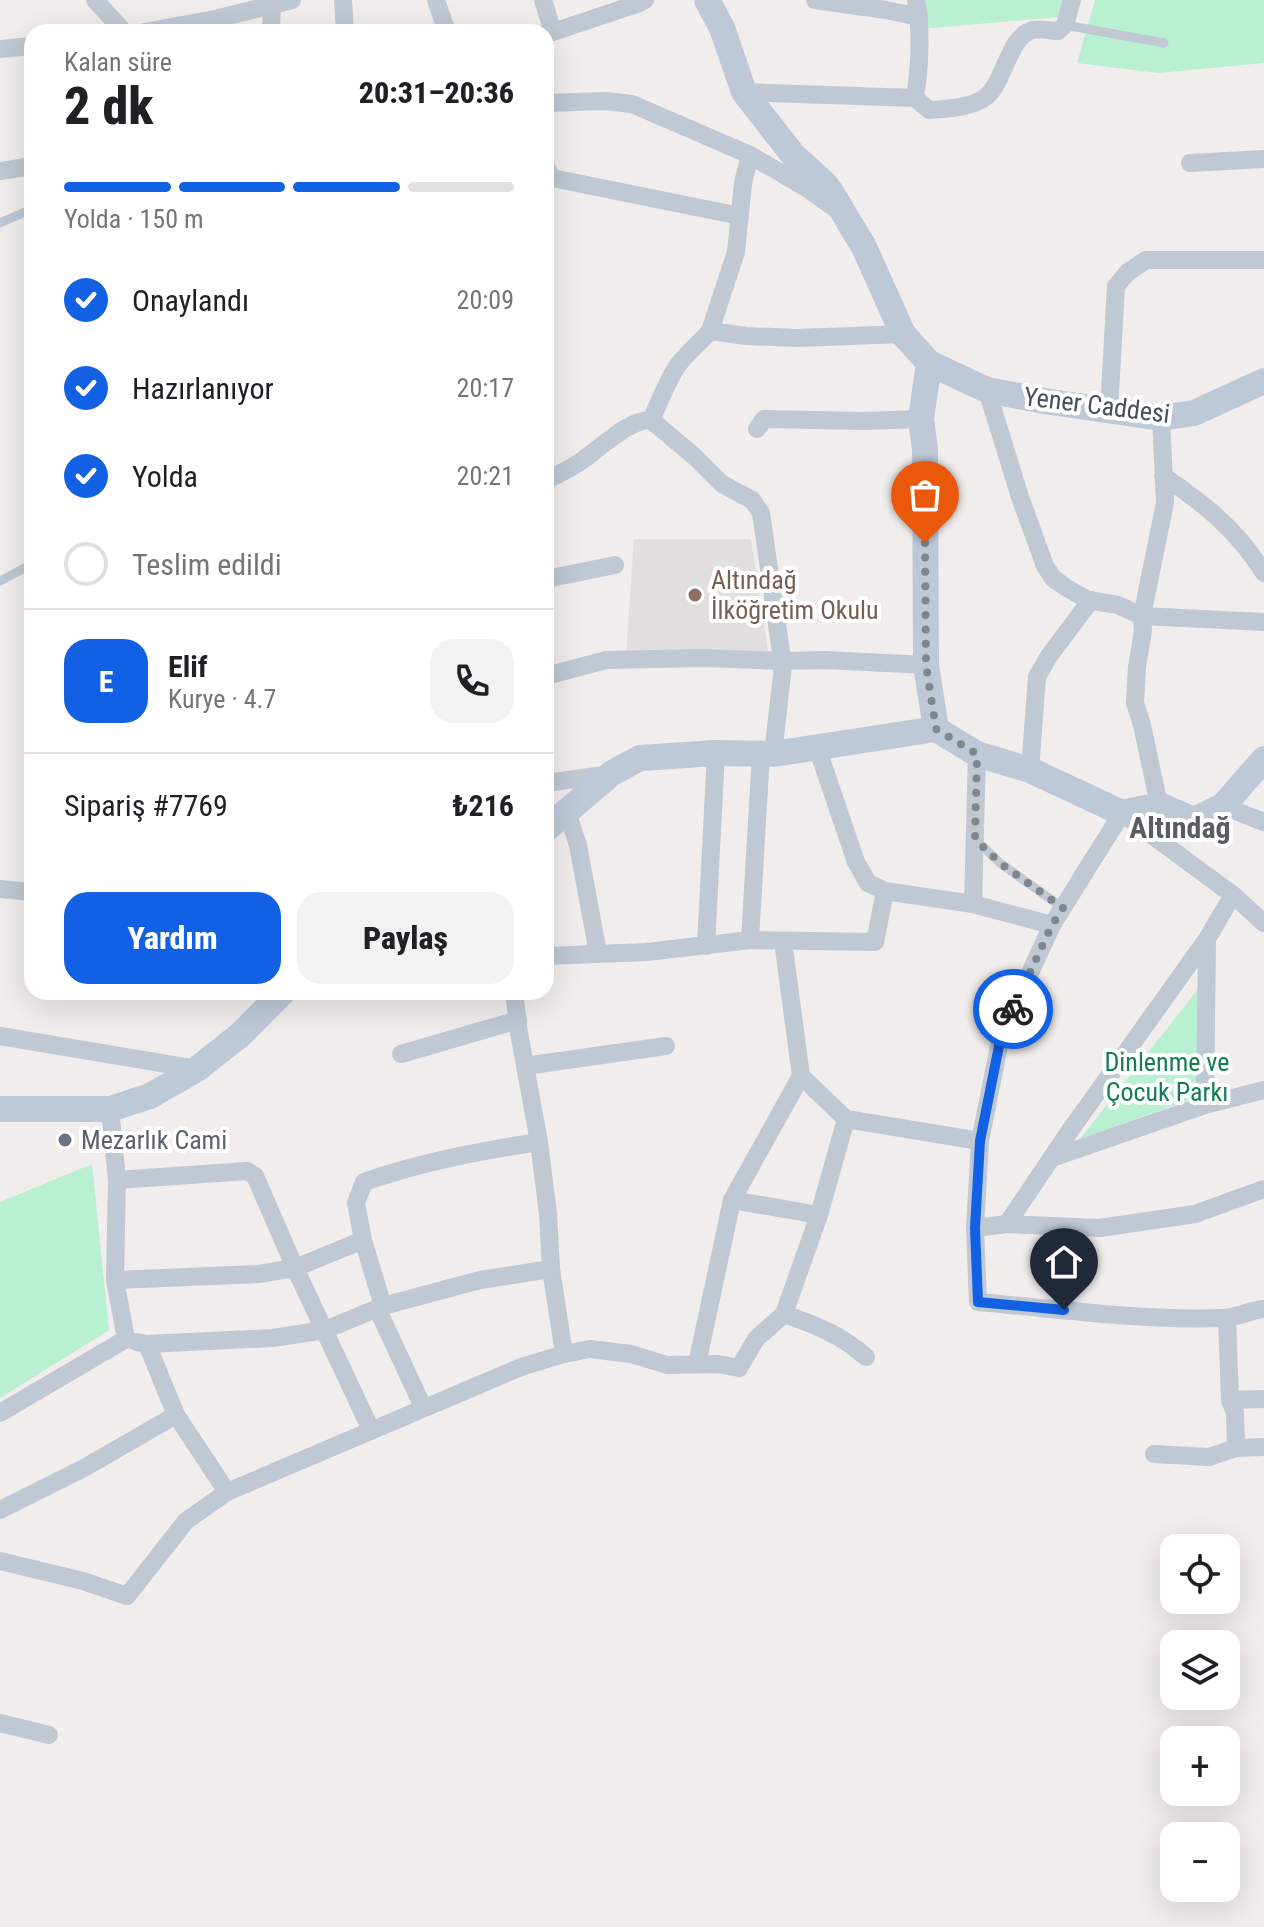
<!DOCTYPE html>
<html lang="tr">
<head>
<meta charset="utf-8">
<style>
  :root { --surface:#fff; --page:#f2f2f2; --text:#202124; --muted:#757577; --line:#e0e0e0; --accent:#1261e4 }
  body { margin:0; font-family:"Roboto Condensed",sans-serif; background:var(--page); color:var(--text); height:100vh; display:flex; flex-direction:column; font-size:30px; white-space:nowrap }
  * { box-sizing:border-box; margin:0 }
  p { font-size:26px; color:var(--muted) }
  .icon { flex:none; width:44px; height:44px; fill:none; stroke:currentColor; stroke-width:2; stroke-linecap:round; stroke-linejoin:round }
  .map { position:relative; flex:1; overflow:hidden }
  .drawer { position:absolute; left:24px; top:24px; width:530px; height:976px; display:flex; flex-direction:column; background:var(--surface); border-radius:24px; box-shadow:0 8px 32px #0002 }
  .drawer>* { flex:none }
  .buttons { position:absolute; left:1160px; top:1534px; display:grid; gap:16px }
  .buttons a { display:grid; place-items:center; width:80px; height:80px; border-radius:16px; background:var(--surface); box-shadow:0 8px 32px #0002; font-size:40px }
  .pin { position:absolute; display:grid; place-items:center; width:68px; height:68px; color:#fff; margin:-82px -34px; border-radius:50% 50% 50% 0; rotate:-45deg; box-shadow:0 0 8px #0007 }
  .pin .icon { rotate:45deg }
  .courier { position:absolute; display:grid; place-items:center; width:80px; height:80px; margin:-40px; border:6px solid #1261e4; border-radius:50%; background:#fff; color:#222; box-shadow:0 2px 10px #0007 }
  .overview em { font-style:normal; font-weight:800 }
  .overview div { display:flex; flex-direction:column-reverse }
  .overview { display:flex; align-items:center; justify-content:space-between; height:136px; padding:0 40px }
  h1 { font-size:52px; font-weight:800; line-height:60px }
  .bar { display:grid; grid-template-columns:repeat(4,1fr); gap:12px 8px; align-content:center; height:96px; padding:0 40px }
  .bar i { height:10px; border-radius:6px; background:var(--line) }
  .bar .on { background:var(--accent) }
  .bar p { grid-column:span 4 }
  .line { display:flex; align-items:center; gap:20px; padding:0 40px; border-top:2px solid var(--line) }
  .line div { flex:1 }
  .round { display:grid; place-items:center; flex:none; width:84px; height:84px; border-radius:24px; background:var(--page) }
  ol { padding:0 40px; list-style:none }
  li { display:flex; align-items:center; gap:24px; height:88px }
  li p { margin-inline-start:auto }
  li .icon { padding:8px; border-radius:50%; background:var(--accent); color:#fff; stroke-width:4 }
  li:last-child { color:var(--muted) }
  li i { width:44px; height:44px; border:4px solid var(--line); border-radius:50% }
  .action { display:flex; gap:16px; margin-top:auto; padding:16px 40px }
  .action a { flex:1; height:92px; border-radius:24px; background:var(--accent); color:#fff; font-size:32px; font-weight:800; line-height:92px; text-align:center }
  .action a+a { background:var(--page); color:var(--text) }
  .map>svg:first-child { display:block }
  .education { fill:#e1dede }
  .green { fill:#b8f0d1 }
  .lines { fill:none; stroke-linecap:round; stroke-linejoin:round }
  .lane { stroke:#bfc8d3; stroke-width:9 }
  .street { stroke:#bfc8d3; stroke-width:18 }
  .secondary { stroke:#bec9d7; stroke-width:26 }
  .done { stroke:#80868e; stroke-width:8; stroke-dasharray:0 14.4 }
  .route { stroke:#1261e4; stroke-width:10 }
  .education-dot { fill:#8d6e63; stroke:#fff; stroke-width:3 }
  .worship-dot { fill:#6b7280; stroke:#fff; stroke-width:3 }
  .labels { text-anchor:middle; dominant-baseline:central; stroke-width:8; stroke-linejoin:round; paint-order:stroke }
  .street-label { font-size:26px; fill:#444f5b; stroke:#fff }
  .education-label { font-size:26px; fill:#785e54; stroke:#fff; text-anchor:start }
  .park-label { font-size:26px; fill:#137e4f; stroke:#fff }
  .worship-label { font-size:26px; fill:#5b616d; stroke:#fff; text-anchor:start }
  .quarter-label { font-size:30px; font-weight:bold; fill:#595d62; stroke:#fff }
</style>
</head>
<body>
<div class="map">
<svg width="1264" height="1927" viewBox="0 0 1264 1927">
  <rect width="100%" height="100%" fill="#f0edec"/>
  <path class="education" d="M 634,539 L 751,539 L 768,651 L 626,654 Z"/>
  <g class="green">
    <path d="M 918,0 L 1064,0 L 1058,17 L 921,29 Z"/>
    <path d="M 1095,0 L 1264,0 L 1264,63 L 1158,73 L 1077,63 Z"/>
    <path d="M 1199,988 L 1197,1097 L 1080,1139 Z"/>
    <path d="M 92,1164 L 109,1330 L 0,1398 L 0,1202 Z"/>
  </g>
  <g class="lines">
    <g class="lane">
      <path d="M 1065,25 L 1164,43"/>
      <path d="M 0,223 L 32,209"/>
      <path d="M 0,581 L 32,564"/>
      <path d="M 975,839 L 1000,863 L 1063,908"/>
    </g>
    <g class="street">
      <path d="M 95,0 L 124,32"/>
      <path d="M 343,0 L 345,32"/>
      <path d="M 436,0 L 447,32"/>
      <path d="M 543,0 L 553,32 L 546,34"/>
      <path d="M 815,0 L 886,10 L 919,17"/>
      <path d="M 144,32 L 215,19 L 292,0"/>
      <path d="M 271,32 L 272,0"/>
      <path d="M 553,32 L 637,4 L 645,0"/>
      <path d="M 0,49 L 32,46"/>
      <path d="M 744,92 L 915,98 L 929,110 C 947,109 967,108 983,99 C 1004,87 1008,35 1033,30 C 1040,28 1050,31 1058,31 L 1065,25 L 1072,0"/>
      <path d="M 915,98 C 920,65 922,33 916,0"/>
      <path d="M 546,103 L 604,101 L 632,104 L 750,155 L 808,189 L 836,209"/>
      <path d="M 1190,163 L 1264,159"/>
      <path d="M 546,167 L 552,178 L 740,216"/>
      <path d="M 0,171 L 32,166"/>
      <path d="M 710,331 L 746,336 L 798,338 L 903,334"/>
      <path d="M 987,390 L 1020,497 L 1045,566 L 1053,578 L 1065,587 L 1088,600 L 1118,605 L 1142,616 L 1143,631 L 1137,667 L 1135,703 L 1142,725 L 1159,805"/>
      <path d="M 1109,411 L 1116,286 L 1128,272 L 1146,260 L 1264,260"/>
      <path d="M 1161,418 L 1165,503 L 1142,616 L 1264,622"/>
      <path d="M 651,420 L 695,457 L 722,484 L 752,500 L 761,513 L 783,666 L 773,754"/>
      <path d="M 757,429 L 764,419 L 863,421 L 921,419"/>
      <path d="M 1163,476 C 1205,504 1237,530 1264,573"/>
      <path d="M 546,480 C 558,475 569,469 580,462 C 599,449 629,419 651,420 C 659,403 666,384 676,368 C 685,354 699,344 710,331 L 736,252 L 743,183 L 750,155"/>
      <path d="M 546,579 L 615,565"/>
      <path d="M 546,676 L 606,660 L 703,658 L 782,661 L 825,660 L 926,665"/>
      <path d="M 817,747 L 856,862 L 868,883 L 885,891 L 973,904 L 1052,925 L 1122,813 L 1233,895 L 1264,923"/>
      <path d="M 1030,770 L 1037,677 L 1049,656 L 1091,600"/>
      <path d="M 546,783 L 611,774"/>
      <path d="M 1223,806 L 1264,822"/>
      <path d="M 567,812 L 578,845 L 598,953"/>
      <path d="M 0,889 L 32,892"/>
      <path d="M 973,904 L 977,754"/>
      <path d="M 1052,925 L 1001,1036 L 980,1141 L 975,1228 L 978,1302 C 1059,1309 1141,1321 1222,1318 C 1237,1318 1250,1310 1264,1309"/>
      <path d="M 1207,939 L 1205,1105 L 1264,1090"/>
      <path d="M 750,940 L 761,754"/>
      <path d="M 783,941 L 801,1076 L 846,1119 L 980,1141"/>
      <path d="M 706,946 L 716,753"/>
      <path d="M 546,956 L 647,952 L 750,940 L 875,942 L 885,891"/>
      <path d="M 514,992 L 519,1033 L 539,1142 L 548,1214 L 551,1269 L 564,1354"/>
      <path d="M 0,1036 L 197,1069"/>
      <path d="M 401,1054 L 518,1020"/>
      <path d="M 525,1066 L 666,1046"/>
      <path d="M 1052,1158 L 1205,1105"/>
      <path d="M 117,1180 L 247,1171 L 255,1176 L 295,1268 L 371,1430"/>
      <path d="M 732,1200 L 819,1215"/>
      <path d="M 1007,1224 L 1069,1132 L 1207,939 L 1233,895"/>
      <path d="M 975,1228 L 1007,1224 L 1100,1228 L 1195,1214 L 1264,1189"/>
      <path d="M 115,1280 L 259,1274 L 295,1268 L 363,1240"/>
      <path d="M 383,1306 L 363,1240 L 356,1203 L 364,1182 C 421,1162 480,1151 539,1142"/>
      <path d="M 377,1308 L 423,1407"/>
      <path d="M 784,1314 C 816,1325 841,1335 866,1357"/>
      <path d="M 1227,1318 L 1230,1400 L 1264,1399"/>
      <path d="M 136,1342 L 147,1344 L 176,1415 L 227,1492"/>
      <path d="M 147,1344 L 273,1338 L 325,1330 L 383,1306 L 480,1280 L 551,1269"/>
      <path d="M 697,1364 L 732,1200 L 801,1076"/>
      <path d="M 1230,1400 L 1235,1413 L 1236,1448"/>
      <path d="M 0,1413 L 126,1339 L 115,1280 L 117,1180 L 110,1109"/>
      <path d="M 1154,1454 L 1209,1457 L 1236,1448 L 1264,1447"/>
      <path d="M 0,1510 L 84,1468 L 176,1415"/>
      <path d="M 0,1561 L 83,1581 L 127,1596 L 186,1521 L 227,1492 L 521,1367 L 564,1354 L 590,1349 L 631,1354 L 667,1365 L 718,1364 L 739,1368 L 756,1339 L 784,1314 L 819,1215 L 846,1119"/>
      <path d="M 0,1723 L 49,1735"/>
    </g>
    <g class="secondary">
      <path d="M 707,0 L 722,28 L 744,92 L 794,156 L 825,184 L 831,192 L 864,247 L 903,334 L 929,363 L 987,390 L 1044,401 L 1161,418 L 1194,413 L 1264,381"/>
      <path d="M 929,363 L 921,419 L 925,449 L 926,665 L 936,729"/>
      <path d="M 936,729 L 977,754 L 1030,770 L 1122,813 L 1159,805 L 1194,820 L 1223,806 L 1264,759"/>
      <path d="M 546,829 L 612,773 L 640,758 L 716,753 L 773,754 L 936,729"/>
      <path d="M 0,1109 L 110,1109 L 150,1096 L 197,1069 L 240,1035 L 283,992"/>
    </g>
  </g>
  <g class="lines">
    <path class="done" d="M 925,543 L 926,665 L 936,729 L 977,754 L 975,839 L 1000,863 L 1063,908 L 1052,925 L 1013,1009"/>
    <path class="route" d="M 1013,1009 L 1001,1036 L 980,1141 L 975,1228 L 978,1302 L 1064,1310"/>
  </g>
  <circle class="education-dot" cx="695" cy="595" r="8"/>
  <circle class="worship-dot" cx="65" cy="1140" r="8"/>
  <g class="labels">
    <g class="street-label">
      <text transform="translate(1097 405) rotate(7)">Yener Caddesi</text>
    </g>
    <g class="education-label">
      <text x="711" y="580">Altındağ<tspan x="711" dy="30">İlköğretim Okulu</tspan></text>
    </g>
    <g class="park-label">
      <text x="1167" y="1062">Dinlenme ve<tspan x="1167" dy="30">Çocuk Parkı</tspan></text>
    </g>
    <g class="worship-label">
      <text x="81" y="1140">Mezarlık Cami</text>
    </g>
    <g class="quarter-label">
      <text x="1180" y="827">Altındağ</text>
    </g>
  </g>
</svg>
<div class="buttons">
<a><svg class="icon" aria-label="locate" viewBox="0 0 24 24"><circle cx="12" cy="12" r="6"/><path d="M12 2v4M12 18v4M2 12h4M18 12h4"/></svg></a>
<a><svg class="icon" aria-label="layers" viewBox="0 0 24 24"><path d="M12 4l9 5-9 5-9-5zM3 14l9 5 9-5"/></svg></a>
<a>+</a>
<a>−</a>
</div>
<div class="pin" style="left:925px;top:543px;background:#ea580c"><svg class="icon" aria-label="bag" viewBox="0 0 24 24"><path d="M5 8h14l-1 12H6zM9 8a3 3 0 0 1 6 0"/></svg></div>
<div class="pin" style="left:1064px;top:1310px;background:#1f2937"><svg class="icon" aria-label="home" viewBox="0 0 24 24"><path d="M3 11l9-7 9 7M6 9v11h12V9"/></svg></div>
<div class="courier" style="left:1013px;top:1009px"><svg class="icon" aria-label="bike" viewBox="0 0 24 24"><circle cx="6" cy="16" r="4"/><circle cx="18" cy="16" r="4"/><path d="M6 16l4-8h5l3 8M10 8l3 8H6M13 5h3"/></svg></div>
<section class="drawer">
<div class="overview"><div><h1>2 dk</h1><p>Kalan süre</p></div><em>20:31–20:36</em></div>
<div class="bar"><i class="on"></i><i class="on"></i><i class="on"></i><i></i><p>Yolda · 150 m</p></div>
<ol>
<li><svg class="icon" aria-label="check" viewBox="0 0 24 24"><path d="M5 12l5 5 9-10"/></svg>Onaylandı<p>20:09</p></li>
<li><svg class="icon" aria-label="check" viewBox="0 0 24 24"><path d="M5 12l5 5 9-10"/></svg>Hazırlanıyor<p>20:17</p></li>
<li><svg class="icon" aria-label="check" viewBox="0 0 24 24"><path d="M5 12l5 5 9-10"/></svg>Yolda<p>20:21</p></li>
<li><i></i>Teslim edildi</li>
</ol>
<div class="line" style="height:144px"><b class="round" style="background:var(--accent);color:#fff">E</b><div><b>Elif</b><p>Kurye · 4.7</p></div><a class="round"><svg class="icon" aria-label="phone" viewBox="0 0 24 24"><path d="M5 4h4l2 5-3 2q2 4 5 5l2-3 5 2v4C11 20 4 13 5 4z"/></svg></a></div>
<div class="line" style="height:104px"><div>Sipariş #7769</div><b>₺216</b></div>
<div class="action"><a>Yardım</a><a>Paylaş</a></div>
</section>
</div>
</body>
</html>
